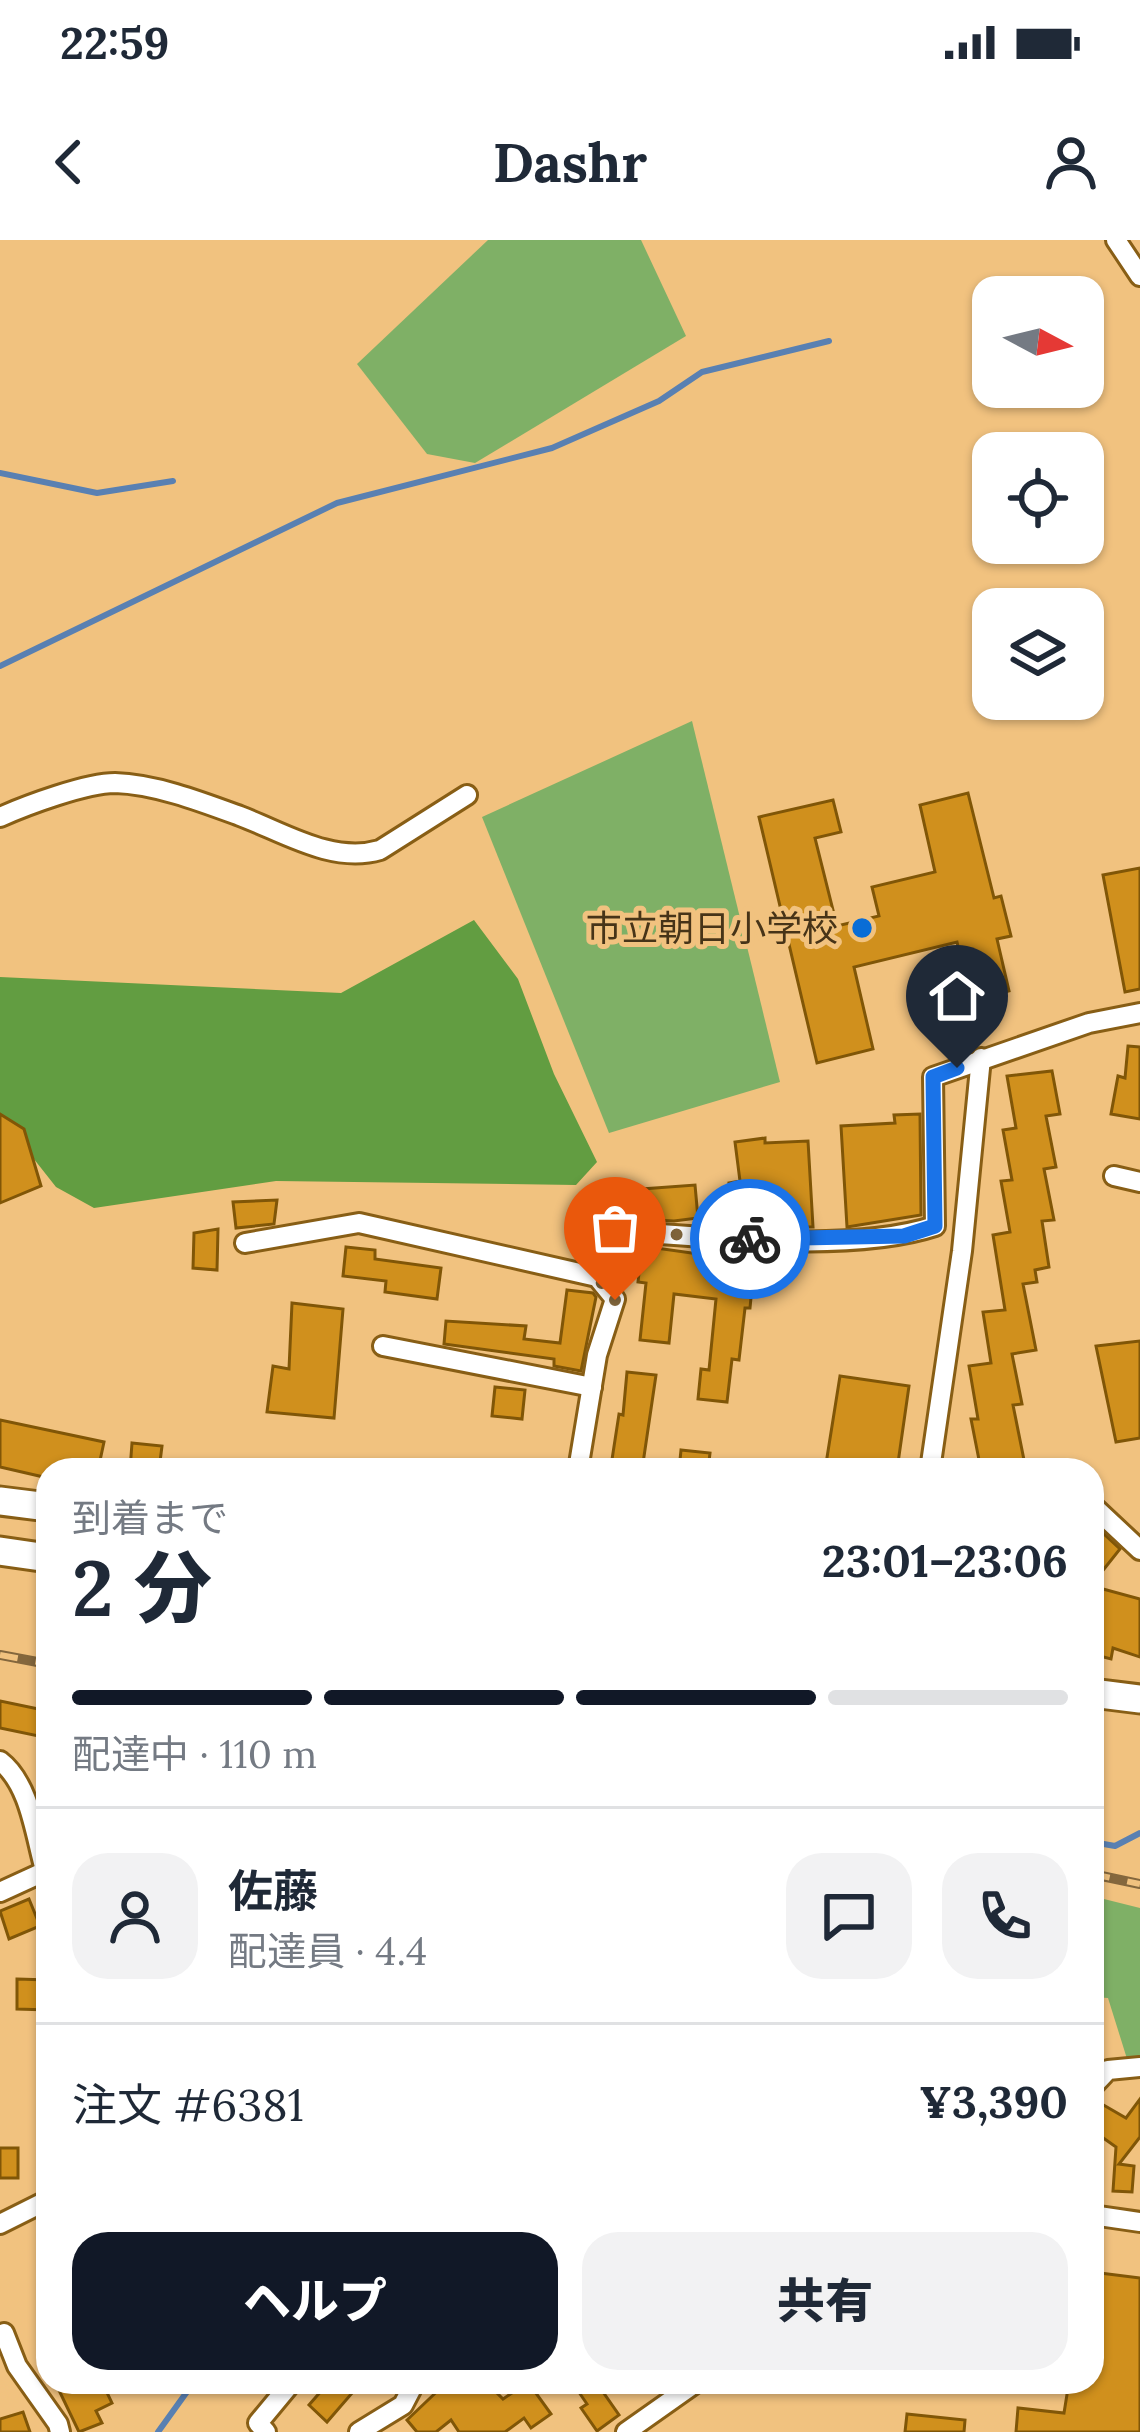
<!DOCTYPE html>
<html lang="ja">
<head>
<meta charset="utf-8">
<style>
  :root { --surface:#fff; --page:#f2f2f3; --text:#1f2937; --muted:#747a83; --line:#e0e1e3; --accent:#111827 }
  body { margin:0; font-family:Lora,"Noto Sans JP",serif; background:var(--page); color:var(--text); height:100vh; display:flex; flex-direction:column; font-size:45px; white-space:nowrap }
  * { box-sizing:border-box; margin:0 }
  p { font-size:39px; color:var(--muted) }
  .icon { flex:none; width:66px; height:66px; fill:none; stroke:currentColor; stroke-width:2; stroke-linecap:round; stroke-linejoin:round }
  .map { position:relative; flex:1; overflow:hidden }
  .side { position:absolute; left:36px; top:1218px; width:1068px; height:936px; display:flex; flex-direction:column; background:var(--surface); border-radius:36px; box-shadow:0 3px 9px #0004 }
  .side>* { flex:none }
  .needle { width:78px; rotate:97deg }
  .tools { position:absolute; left:972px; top:36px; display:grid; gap:24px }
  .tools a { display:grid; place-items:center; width:132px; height:132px; border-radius:24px; background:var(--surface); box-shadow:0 3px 9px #0004; font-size:60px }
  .pin { position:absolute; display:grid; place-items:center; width:102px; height:102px; color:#fff; margin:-123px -51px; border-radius:50% 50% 50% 0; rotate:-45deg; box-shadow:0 0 12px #0007 }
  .pin .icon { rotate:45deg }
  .courier { position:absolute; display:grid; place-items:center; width:120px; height:120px; margin:-60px; border:9px solid #1a73e8; border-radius:50%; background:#fff; color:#222; box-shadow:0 3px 15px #0007 }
  .head em { font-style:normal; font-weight:800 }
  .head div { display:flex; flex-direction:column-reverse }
  .head { display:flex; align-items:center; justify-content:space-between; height:204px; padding:0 36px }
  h1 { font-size:78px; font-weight:800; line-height:90px }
  .bar { display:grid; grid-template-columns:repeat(4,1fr); gap:18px 12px; align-content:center; height:144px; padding:0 36px }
  .bar i { height:15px; border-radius:9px; background:var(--line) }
  .bar .current { background:var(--accent) }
  .bar p { grid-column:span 4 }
  .line { display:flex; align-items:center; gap:30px; padding:0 36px; border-top:3px solid var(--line) }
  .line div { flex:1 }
  .round { display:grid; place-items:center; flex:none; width:126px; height:126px; border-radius:36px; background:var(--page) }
  .cta { display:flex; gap:24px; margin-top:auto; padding:24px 36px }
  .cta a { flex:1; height:138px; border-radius:36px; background:var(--accent); color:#fff; font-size:48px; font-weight:800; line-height:138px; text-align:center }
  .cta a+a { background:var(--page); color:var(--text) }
  .status { display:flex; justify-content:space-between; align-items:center; height:84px; padding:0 60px; background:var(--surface); direction:ltr }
  .status svg { height:33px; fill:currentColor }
  header { display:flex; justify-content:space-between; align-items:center; height:156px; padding:0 36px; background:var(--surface); font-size:54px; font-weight:800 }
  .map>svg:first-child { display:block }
  .green { fill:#7fb066 }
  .forest { fill:#629d41 }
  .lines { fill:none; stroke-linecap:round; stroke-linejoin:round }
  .stream { stroke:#5980b2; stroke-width:6 }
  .building { fill:#d0901d; stroke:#805607; stroke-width:3 }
  .street-casing { stroke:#885e15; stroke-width:24 }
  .secondary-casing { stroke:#885e15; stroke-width:33 }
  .street { stroke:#fff; stroke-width:18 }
  .secondary { stroke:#fff; stroke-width:27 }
  .rail-casing { stroke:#84673d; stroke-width:10 }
  .rail { stroke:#f1c27f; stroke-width:6; stroke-dasharray:18; stroke-linecap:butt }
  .done { stroke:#82663c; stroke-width:12; stroke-dasharray:0 21.6 }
  .route { stroke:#1a73e8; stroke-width:15 }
  .poi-dot { fill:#096dd6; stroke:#f1c27f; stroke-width:4.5 }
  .labels { text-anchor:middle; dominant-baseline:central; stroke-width:10; stroke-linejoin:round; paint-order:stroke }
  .poi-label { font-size:36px; fill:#473418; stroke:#f1c27f; text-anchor:end }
</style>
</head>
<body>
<div class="status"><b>22:59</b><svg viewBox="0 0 49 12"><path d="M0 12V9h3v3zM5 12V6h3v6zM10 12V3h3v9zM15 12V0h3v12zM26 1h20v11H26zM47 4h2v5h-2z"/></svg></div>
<header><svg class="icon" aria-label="back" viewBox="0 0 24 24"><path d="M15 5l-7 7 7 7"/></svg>Dashr<svg class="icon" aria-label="person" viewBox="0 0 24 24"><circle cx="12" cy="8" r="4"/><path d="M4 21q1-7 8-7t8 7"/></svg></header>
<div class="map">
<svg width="1140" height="2192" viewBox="0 0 1140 2192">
  <rect width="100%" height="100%" fill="#f1c27f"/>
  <g class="green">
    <path d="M 488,0 L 641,0 L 686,96 L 475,223 L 427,214 L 357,124 Z"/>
    <path d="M 692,481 L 780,842 L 609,893 L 482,577 Z"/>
    <path d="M 1092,1656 L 1140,1668 L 1140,1823 L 1128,1822 L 1108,1758 L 1092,1757 Z"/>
  </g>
  <path class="forest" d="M 474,680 L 518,739 L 554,834 L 597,922 L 576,945 L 276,941 L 94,968 L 56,947 L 0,876 L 0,737 L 341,753 Z"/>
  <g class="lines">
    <g class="stream">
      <path d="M 0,233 L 97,253 L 173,241"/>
      <path d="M 0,426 L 337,263 L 552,208 L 659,161 L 702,132 L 829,101"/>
      <path d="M 1092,1615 L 1098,1603 L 1115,1606 L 1140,1593"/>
      <path d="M 158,2192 L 194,2142"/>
    </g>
  </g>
  <g class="building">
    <path d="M 968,553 L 994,658 L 1001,656 L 1011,696 L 997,699 L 1009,751 L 971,760 L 957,702 L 854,727 L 873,809 L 817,823 L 759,577 L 833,560 L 841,592 L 815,598 L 837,686 L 879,676 L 872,647 L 935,632 L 920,565 Z"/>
    <path d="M 1140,628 L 1140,749 L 1125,752 L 1103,635 Z"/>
    <path d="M 1128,806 L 1140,807 L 1140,879 L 1111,874 L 1118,836 L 1125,838 Z"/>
    <path d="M 1052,831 L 1060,874 L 1046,876 L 1056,927 L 1044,929 L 1054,980 L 1042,981 L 1049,1027 L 1035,1030 L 1037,1042 L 1023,1044 L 1036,1110 L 1012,1114 L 1022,1164 L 1013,1165 L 1026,1230 L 981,1230 L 971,1179 L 978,1179 L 969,1126 L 991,1123 L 983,1072 L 1005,1070 L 993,995 L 1010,992 L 1001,941 L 1012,940 L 1003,890 L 1016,888 L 1007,836 Z"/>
    <path d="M 0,874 L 24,889 L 41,946 L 0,963 Z"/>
    <path d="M 920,874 L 921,975 L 847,987 L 841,886 L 895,883 L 894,875 Z"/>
    <path d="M 765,898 L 765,903 L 808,901 L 813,987 L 786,987 L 785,969 L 733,975 L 729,943 L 740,941 L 735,902 Z"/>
    <path d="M 695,945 L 698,978 L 674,981 L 618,978 L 615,951 Z"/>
    <path d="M 277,960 L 274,984 L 236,988 L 233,962 Z"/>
    <path d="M 218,989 L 217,1030 L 193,1028 L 194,993 Z"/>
    <path d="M 642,1006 L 713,1016 L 712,1022 L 754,1027 L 750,1068 L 745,1068 L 739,1120 L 732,1119 L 727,1162 L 698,1159 L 701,1129 L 709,1130 L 716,1059 L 674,1054 L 669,1103 L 640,1100 L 646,1043 L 638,1042 Z"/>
    <path d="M 346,1007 L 375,1010 L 375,1019 L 441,1028 L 437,1059 L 385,1052 L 386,1041 L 343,1036 Z"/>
    <path d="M 567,1050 L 593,1053 L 596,1057 L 581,1131 L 554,1126 L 554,1119 L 444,1104 L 446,1081 L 526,1086 L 524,1099 L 560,1103 Z"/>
    <path d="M 292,1063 L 343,1069 L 334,1178 L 267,1172 L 273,1126 L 289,1129 Z"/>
    <path d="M 1140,1101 L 1140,1198 L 1116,1202 L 1096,1106 Z"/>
    <path d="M 627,1132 L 656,1135 L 642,1230 L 611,1226 L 619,1174 L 623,1175 Z"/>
    <path d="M 840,1136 L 909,1146 L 897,1230 L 825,1230 Z"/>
    <path d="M 495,1147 L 525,1150 L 522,1179 L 492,1176 Z"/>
    <path d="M 0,1180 L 104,1202 L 98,1230 L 48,1230 L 48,1238 L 0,1227 Z"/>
    <path d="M 132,1203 L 162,1206 L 159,1230 L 130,1230 Z"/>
    <path d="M 681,1210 L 710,1213 L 708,1230 L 679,1230 Z"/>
    <path d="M 1092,1283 L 1120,1309 L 1104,1329 L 1092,1319 Z"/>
    <path d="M 1092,1346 L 1140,1359 L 1140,1417 L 1113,1408 L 1111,1419 L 1092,1414 Z"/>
    <path d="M 0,1461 L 48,1471 L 48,1498 L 0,1488 Z"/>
    <path d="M 29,1659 L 40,1686 L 9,1699 L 0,1671 Z"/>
    <path d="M 17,1739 L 48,1740 L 48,1770 L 17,1769 Z"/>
    <path d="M 1140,1859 L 1140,1897 L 1119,1924 L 1134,1926 L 1132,1952 L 1113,1951 L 1116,1907 L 1092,1890 L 1092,1876 L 1100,1863 L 1126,1878 Z"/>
    <rect x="0" y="1908" width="18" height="30"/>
    <path d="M 1092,2032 L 1140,2038 L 1140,2192 L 1016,2192 L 1018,2168 L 1064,2173 L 1069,2142 L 1092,2142 Z"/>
    <path d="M 55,2142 L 102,2142 L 112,2163 L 96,2171 L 102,2183 L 79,2192 Z"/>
    <path d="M 329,2142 L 341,2142 L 353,2152 L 327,2182 L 309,2165 Z"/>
    <path d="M 447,2142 L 486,2142 L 503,2159 L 528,2142 L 551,2174 L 531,2188 L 524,2178 L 505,2192 L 459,2192 L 451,2180 L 436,2192 L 417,2192 L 407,2180 Z"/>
    <path d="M 572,2142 L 596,2142 L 619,2175 L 597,2191 L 581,2168 L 587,2164 Z"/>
    <path d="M 23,2172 L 30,2192 L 0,2192 L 0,2179 Z"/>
    <path d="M 907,2174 L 965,2180 L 964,2192 L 905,2192 Z"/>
  </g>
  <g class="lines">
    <defs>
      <g id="street">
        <path d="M 1116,0 L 1140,36"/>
        <path d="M 0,577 C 27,565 86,543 115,543 C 155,544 202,562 240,576 C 283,592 332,624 380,610 L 467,555"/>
        <path d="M 1114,936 L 1140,942"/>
        <path d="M 245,1003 L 359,983 L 597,1037 L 615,1059 L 597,1115 L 578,1230"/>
        <path d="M 597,1037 L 602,990 C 697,995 847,1015 935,986 L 933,837 L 1089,783 L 1140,773"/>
        <path d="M 383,1106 L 592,1147"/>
        <path d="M 930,1230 L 962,1011 L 981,818"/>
        <path d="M 1092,1265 L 1140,1310"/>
        <path d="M 0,1521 C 30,1544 35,1595 45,1630"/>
        <path d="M 0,1652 L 48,1630"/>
        <path d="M 1092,1847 L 1108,1830 L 1140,1827"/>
        <path d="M 1092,1975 L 1140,1982"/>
        <path d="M 0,1984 L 48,1960"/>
        <path d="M 4,2093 L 17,2126 L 58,2184 L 60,2192"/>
        <path d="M 266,2192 L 258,2183 L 292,2142"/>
        <path d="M 359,2192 L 403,2165 L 415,2142"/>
        <path d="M 626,2192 L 697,2142"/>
      </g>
      <g id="secondary">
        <path d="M 0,1261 L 48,1267"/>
        <path d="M 0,1311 L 48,1318"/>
        <path d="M 1092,1453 L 1140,1459"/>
      </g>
    </defs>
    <use href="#street" class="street-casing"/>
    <use href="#secondary" class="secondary-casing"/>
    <use href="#street" class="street"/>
    <use href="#secondary" class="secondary"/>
    <defs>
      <g id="rail">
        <path d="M 0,1415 L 48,1424"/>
        <path d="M 1092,1634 L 1140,1644"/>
      </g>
    </defs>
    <use href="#rail" class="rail-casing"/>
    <use href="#rail" class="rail"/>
  </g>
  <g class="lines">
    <path class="done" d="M 615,1060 L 597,1037 L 602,990 L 750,999"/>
    <path class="route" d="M 750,999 L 904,996 L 935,986 L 933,837 L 957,828"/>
  </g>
  <circle class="poi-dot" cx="862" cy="688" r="12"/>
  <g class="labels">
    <g class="poi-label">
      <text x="838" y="688">市立朝日小学校</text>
    </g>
  </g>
</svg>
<div class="tools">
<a><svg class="needle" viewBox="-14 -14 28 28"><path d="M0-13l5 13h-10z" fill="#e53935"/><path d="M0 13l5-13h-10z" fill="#747a83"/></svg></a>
<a><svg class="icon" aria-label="locate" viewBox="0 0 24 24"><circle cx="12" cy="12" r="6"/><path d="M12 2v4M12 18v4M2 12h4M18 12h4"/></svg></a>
<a><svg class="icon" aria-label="layers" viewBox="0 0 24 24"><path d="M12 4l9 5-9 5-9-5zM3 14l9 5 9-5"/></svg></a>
</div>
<div class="pin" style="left:615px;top:1060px;background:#ea580c"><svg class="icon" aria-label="bag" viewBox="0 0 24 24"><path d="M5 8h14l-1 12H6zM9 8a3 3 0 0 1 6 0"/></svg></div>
<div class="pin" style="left:957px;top:828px;background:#1f2937"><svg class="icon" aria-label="home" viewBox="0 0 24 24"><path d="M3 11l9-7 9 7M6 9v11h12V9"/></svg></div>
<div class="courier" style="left:750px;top:999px"><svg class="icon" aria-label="bike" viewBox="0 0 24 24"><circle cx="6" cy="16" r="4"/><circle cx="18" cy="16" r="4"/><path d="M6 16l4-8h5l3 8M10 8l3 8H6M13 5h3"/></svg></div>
<section class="side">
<div class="head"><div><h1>2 分</h1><p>到着まで</p></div><em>23:01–23:06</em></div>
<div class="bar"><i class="current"></i><i class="current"></i><i class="current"></i><i></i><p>配達中 · 110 m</p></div>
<div class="line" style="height:216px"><a class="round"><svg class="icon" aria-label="person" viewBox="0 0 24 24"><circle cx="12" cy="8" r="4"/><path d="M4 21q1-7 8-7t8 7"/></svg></a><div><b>佐藤</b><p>配達員 · 4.4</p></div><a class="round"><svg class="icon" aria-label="chat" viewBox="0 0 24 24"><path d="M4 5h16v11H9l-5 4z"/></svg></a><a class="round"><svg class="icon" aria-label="phone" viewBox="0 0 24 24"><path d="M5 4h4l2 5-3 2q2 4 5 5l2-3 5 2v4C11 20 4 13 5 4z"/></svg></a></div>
<div class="line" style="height:156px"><div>注文 #6381</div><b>¥3,390</b></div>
<div class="cta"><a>ヘルプ</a><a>共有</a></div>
</section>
</div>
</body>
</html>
